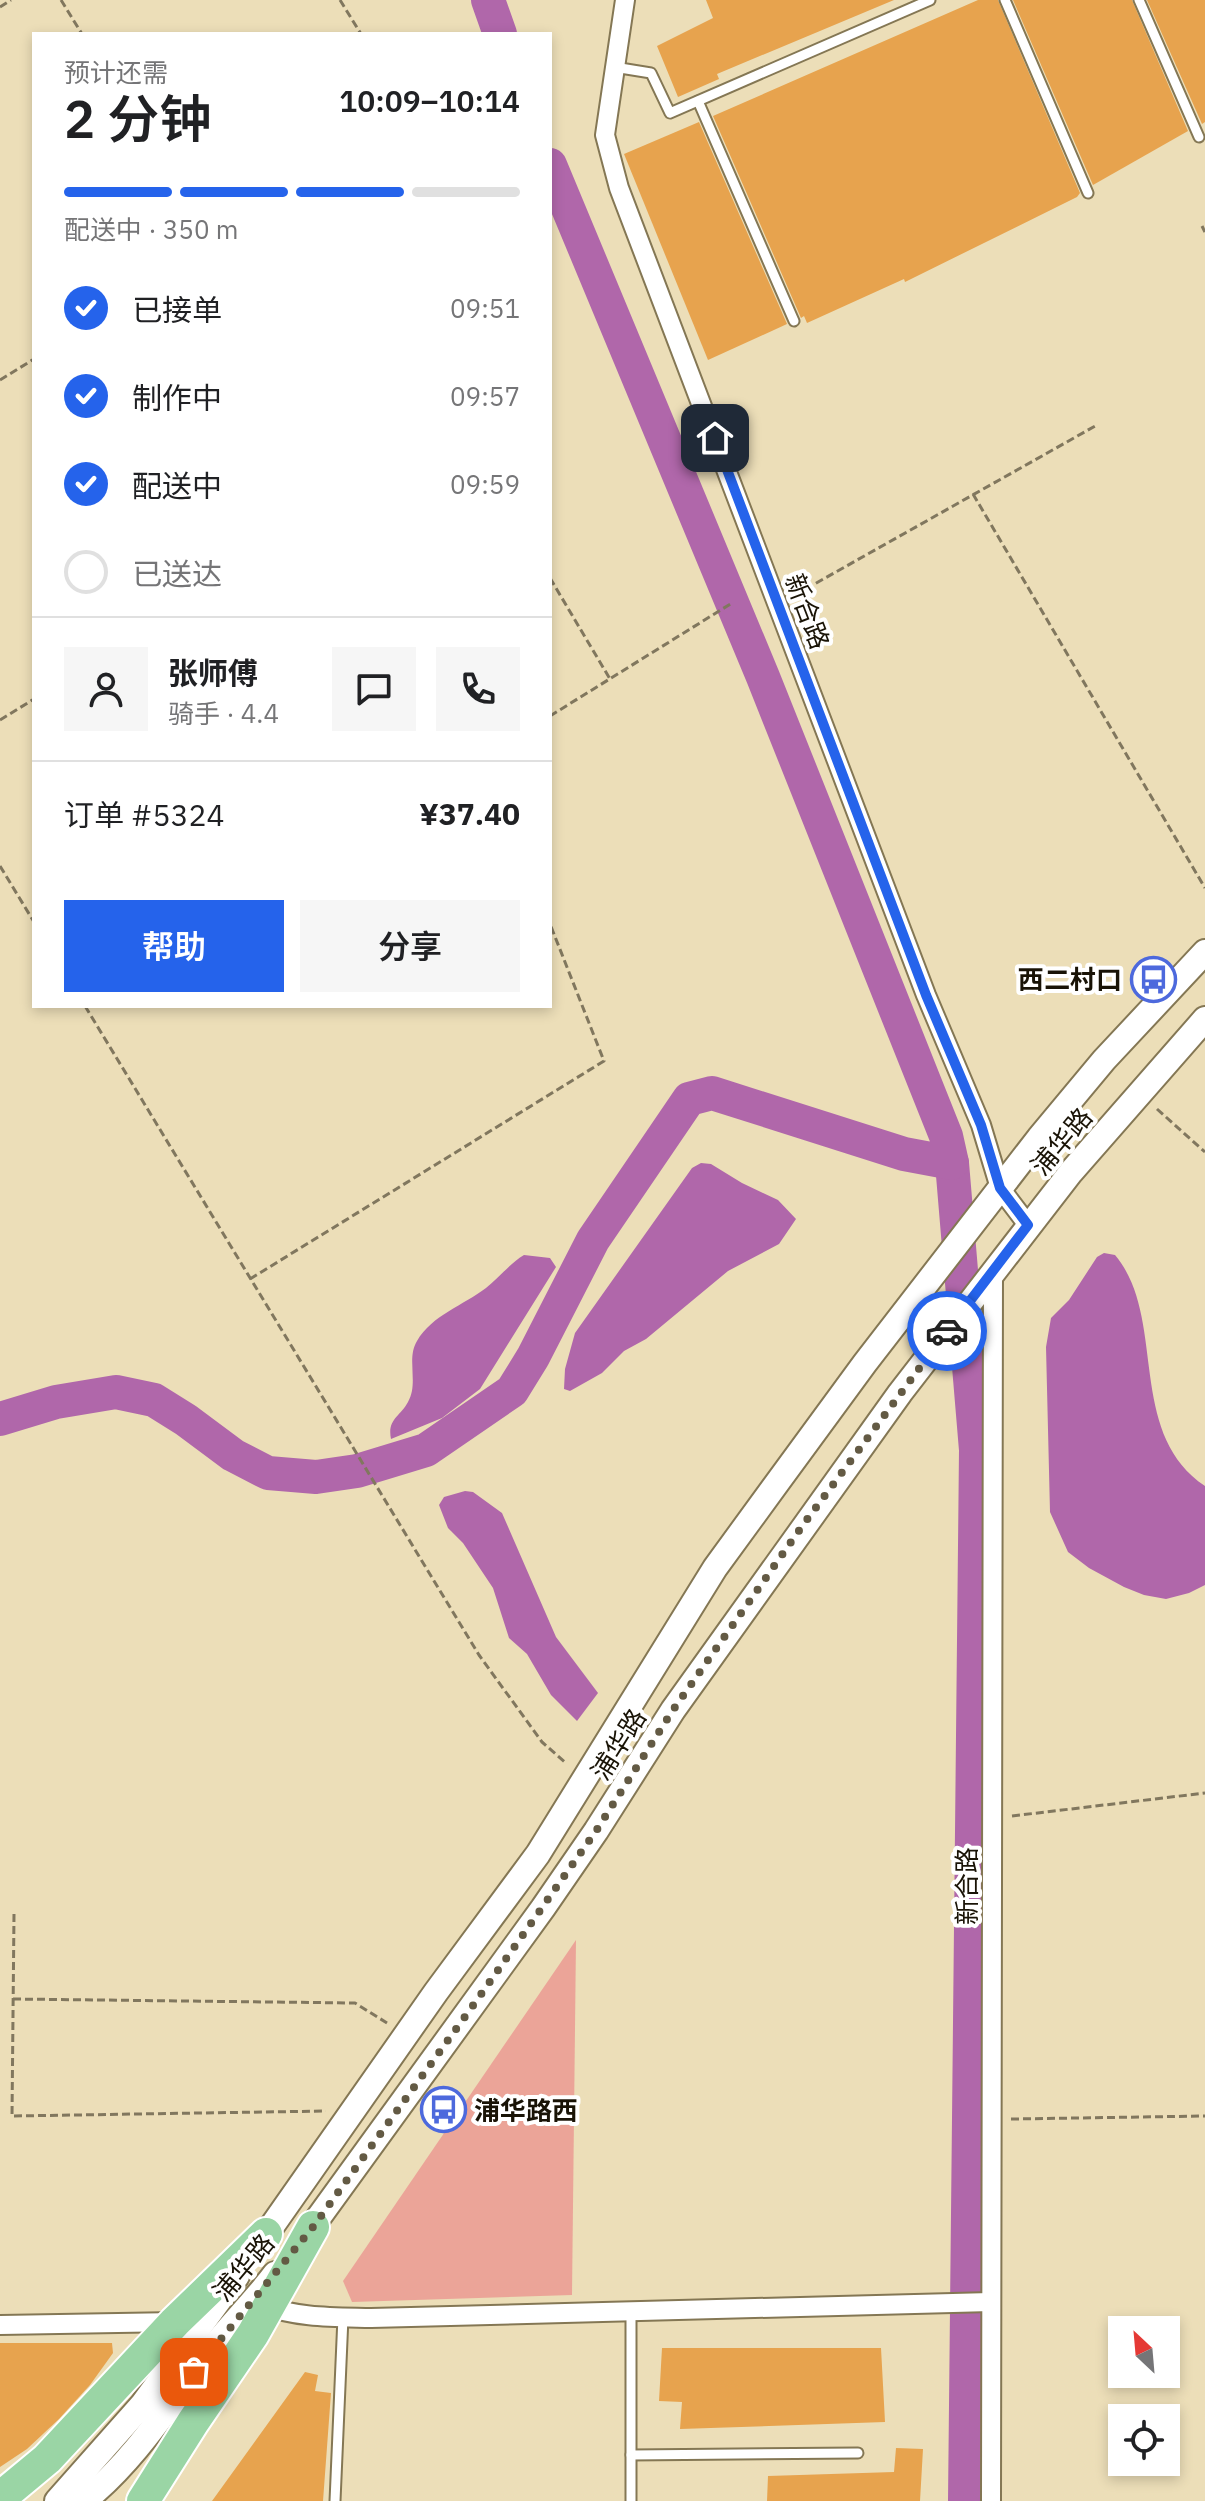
<!DOCTYPE html>
<html lang="zh">
<head>
<meta charset="utf-8">
<style>
  :root { --surface:#fff; --page:#f6f6f6; --text:#202124; --muted:#757577; --line:#e0e0e0; --accent:#2563eb }
  body { margin:0; font-family:"IBM Plex Sans","Noto Sans SC",sans-serif; background:var(--page); color:var(--text); height:100vh; display:flex; flex-direction:column; font-size:30px; white-space:nowrap }
  * { box-sizing:border-box; margin:0 }
  p { font-size:26px; color:var(--muted) }
  .icon { flex:none; width:44px; height:44px; fill:none; stroke:currentColor; stroke-width:2; stroke-linecap:round; stroke-linejoin:round }
  .map { position:relative; flex:1; overflow:hidden }
  .drawer { position:absolute; left:32px; top:32px; width:520px; height:976px; display:flex; flex-direction:column; background:var(--surface); border-radius:0px; box-shadow:0 4px 12px #0003 }
  .drawer>* { flex:none }
  .needle { width:52px; rotate:334deg }
  .controls { position:absolute; left:1108px; top:2316px; display:grid; gap:16px }
  .controls a { display:grid; place-items:center; width:72px; height:72px; border-radius:0px; background:var(--surface); box-shadow:0 4px 12px #0003; font-size:40px }
  .pin { position:absolute; display:grid; place-items:center; width:68px; height:68px; color:#fff; margin:-34px; border-radius:16px; box-shadow:0 4px 12px #0006 }
  .courier { position:absolute; display:grid; place-items:center; width:80px; height:80px; margin:-40px; border:6px solid #2563eb; border-radius:50%; background:#fff; color:#222; box-shadow:0 2px 10px #0007 }
  .summary em { font-style:normal; font-weight:600 }
  .summary div { display:flex; flex-direction:column-reverse }
  .summary { display:flex; align-items:center; justify-content:space-between; height:136px; padding:0 32px }
  h1 { font-size:52px; font-weight:600; line-height:60px }
  .bar { display:grid; grid-template-columns:repeat(4,1fr); gap:12px 8px; align-content:center; height:96px; padding:0 32px }
  .bar i { height:10px; border-radius:6px; background:var(--line) }
  .bar .current { background:var(--accent) }
  .bar p { grid-column:span 4 }
  .line { display:flex; align-items:center; gap:20px; padding:0 32px; border-top:2px solid var(--line) }
  .line div { flex:1 }
  .round { display:grid; place-items:center; flex:none; width:84px; height:84px; border-radius:0px; background:var(--page) }
  ol { padding:0 32px; list-style:none }
  li { display:flex; align-items:center; gap:24px; height:88px }
  li p { margin-inline-start:auto }
  li .icon { padding:8px; border-radius:50%; background:var(--accent); color:#fff; stroke-width:4 }
  li:last-child { color:var(--muted) }
  li i { width:44px; height:44px; border:4px solid var(--line); border-radius:50% }
  .cta { display:flex; gap:16px; margin-top:auto; padding:16px 32px }
  .cta a { flex:1; height:92px; border-radius:0px; background:var(--accent); color:#fff; font-size:32px; font-weight:600; line-height:92px; text-align:center }
  .cta a+a { background:var(--page); color:var(--text) }
  .map>svg:first-child { display:block }
  .green { fill:#eba498 }
  .water { fill:#b067aa }
  .lines { fill:none; stroke-linecap:round; stroke-linejoin:round }
  .river { stroke:#b067aa; stroke-width:34 }
  .building { fill:#e7a34e }
  .lane-casing { stroke:#847754; stroke-width:13 }
  .street-casing { stroke:#847754; stroke-width:22 }
  .secondary-casing { stroke:#847754; stroke-width:28 }
  .highway-casing { stroke:#fff; stroke-width:36 }
  .path { stroke:#81775e; stroke-width:3; stroke-dasharray:8 4; stroke-linecap:butt }
  .lane { stroke:#fff; stroke-width:9 }
  .street { stroke:#fff; stroke-width:18 }
  .secondary { stroke:#fff; stroke-width:24 }
  .highway { stroke:#9ad5a5; stroke-width:32 }
  .done { stroke:#635a44; stroke-width:8; stroke-dasharray:0 14.4 }
  .route { stroke:#2563eb; stroke-width:10 }
  .labels { text-anchor:middle; dominant-baseline:central; stroke-width:8; stroke-linejoin:round; paint-order:stroke }
  .street-label { font-size:26px; fill:#191306; stroke:#fff }
  .poi-label { font-size:26px; font-weight:bold; fill:#191306; stroke:#fff; text-anchor:end }
</style>
</head>
<body>
<div class="map">
<svg width="1205" height="2501" viewBox="0 0 1205 2501">
  <rect width="100%" height="100%" fill="#ecdeb8"/>
  <path class="green" d="M 576,1940 L 572,2295 L 352,2302 L 343,2281 Z"/>
  <g class="water">
    <path d="M 701,1163 L 711,1164 L 742,1183 L 778,1200 L 796,1219 L 779,1244 L 728,1271 L 646,1339 L 624,1351 L 602,1373 L 570,1391 L 564,1389 L 565,1369 L 575,1333 L 692,1168 Z"/>
    <path d="M 1104,1253 L 1115,1255 C 1168,1318 1125,1432 1205,1486 L 1205,1585 L 1189,1593 L 1166,1599 L 1144,1595 L 1124,1587 L 1089,1568 L 1068,1552 L 1050,1512 L 1046,1347 L 1051,1318 L 1069,1300 L 1097,1257 Z"/>
    <path d="M 524,1255 L 550,1258 L 556,1267 L 480,1389 L 442,1418 L 391,1439 C 387,1419 400,1417 408,1402 C 419,1383 406,1359 417,1341 C 432,1315 464,1305 486,1288 C 500,1277 509,1264 524,1255 Z"/>
    <path d="M 465,1491 L 473,1492 L 502,1513 L 556,1637 L 598,1693 L 577,1721 L 551,1695 L 527,1654 L 509,1638 L 493,1588 L 463,1543 L 448,1528 L 439,1505 L 444,1497 Z"/>
  </g>
  <g class="lines">
    <g class="river">
      <path d="M 488,0 L 500,34"/>
      <path d="M 952,1163 L 976,1450 L 965,2501"/>
      <path d="M 0,1419 L 56,1402 L 116,1392 L 154,1400 L 186,1420 L 233,1455 L 268,1473 L 316,1477 L 357,1471 L 426,1450 L 512,1391 L 533,1357 L 593,1240 L 689,1099 L 712,1093 L 904,1154 L 952,1163 L 946,1136 L 763,677 L 550,165"/>
    </g>
  </g>
  <g class="building">
    <path d="M 706,0 L 894,0 L 717,74 L 719,79 L 678,97 L 657,46 L 713,18 Z"/>
    <path d="M 978,0 L 998,0 L 1080,193 L 1077,197 L 905,282 L 904,279 L 807,323 L 804,316 L 801,318 L 713,116 Z"/>
    <path d="M 1013,0 L 1132,0 L 1188,131 L 1093,185 Z"/>
    <path d="M 1147,0 L 1205,0 L 1205,122 L 1202,124 Z"/>
    <path d="M 699,122 L 787,324 L 708,360 L 624,154 Z"/>
    <path d="M 0,2343 L 112,2343 L 113,2353 L 90,2385 L 59,2419 L 27,2449 L 0,2467 Z"/>
    <path d="M 662,2348 L 881,2348 L 885,2422 L 680,2429 L 682,2402 L 659,2401 Z"/>
    <path d="M 305,2372 L 318,2375 L 315,2391 L 331,2393 L 323,2501 L 212,2501 Z"/>
    <path d="M 896,2448 L 923,2449 L 920,2501 L 767,2501 L 768,2476 L 894,2472 Z"/>
  </g>
  <g class="lines">
    <defs>
      <g id="lane">
        <path d="M 1005,0 L 1088,193"/>
        <path d="M 1139,0 L 1199,137"/>
        <path d="M 614,67 L 651,73 L 670,113 L 930,0"/>
        <path d="M 698,101 L 794,321"/>
        <path d="M 631,2311 L 631,2501"/>
        <path d="M 631,2455 L 858,2453"/>
        <path d="M 335,2501 L 343,2317"/>
      </g>
      <g id="street">
        <path d="M 625,0 L 605,135 L 619,188 L 926,995 L 981,1125 L 1000,1188 L 1028,1225"/>
        <path d="M 264,2305 C 296,2318 336,2317 371,2318 L 991,2302"/>
        <path d="M 0,2325 L 177,2322"/>
        <path d="M 991,2501 L 993,1271"/>
      </g>
      <g id="secondary">
        <path d="M 303,2239 L 543,1908 L 596,1831 L 673,1710 L 900,1393 L 1071,1172 L 1205,1019"/>
        <path d="M 258,2246 L 436,1992 L 538,1854 L 715,1568 L 777,1483 L 865,1363 L 1039,1138 L 1104,1060 L 1205,952"/>
        <path d="M 57,2501 L 142,2405 L 237,2276"/>
        <path d="M 84,2501 C 134,2461 169,2405 207,2355 C 228,2327 254,2302 275,2274"/>
      </g>
      <g id="highway">
        <path d="M 0,2498 L 47,2459 L 175,2322 L 266,2234"/>
        <path d="M 143,2501 L 193,2422 L 253,2334 L 313,2227"/>
      </g>
    </defs>
    <use href="#lane" class="lane-casing"/>
    <use href="#street" class="street-casing"/>
    <use href="#secondary" class="secondary-casing"/>
    <use href="#highway" class="highway-casing"/>
    <g class="path">
      <path d="M 61,0 L 82,34"/>
      <path d="M 340,0 L 361,34"/>
      <path d="M 0,7 L 11,0"/>
      <path d="M 1202,226 L 1205,232"/>
      <path d="M 0,380 L 34,359"/>
      <path d="M 973,494 L 1205,888"/>
      <path d="M 550,578 L 610,679"/>
      <path d="M 795,595 L 1097,425"/>
      <path d="M 550,716 L 732,603"/>
      <path d="M 0,720 L 34,699"/>
      <path d="M 0,866 L 34,922"/>
      <path d="M 85,1006 L 479,1655 L 542,1742 L 567,1764"/>
      <path d="M 1157,1109 L 1205,1152"/>
      <path d="M 250,1279 L 604,1061 L 550,924"/>
      <path d="M 1012,1816 L 1205,1793"/>
      <path d="M 14,1914 L 12,2116 L 326,2111"/>
      <path d="M 13,1999 L 355,2003 L 387,2023"/>
      <path d="M 1011,2119 L 1205,2116"/>
    </g>
    <use href="#lane" class="lane"/>
    <use href="#street" class="street"/>
    <use href="#secondary" class="secondary"/>
    <use href="#highway" class="highway"/>
  </g>
  <g class="lines">
    <path class="done" d="M 194,2372 L 313,2227 L 477,2000 L 596,1831 L 673,1710 L 803,1525 L 947,1331"/>
    <path class="route" d="M 715,438 L 926,995 L 981,1125 L 1000,1188 L 1028,1225 L 947,1331"/>
  </g>
  <defs>
    <symbol id="bus-ring" viewBox="-11 -11 22 22"><circle r="9.5" fill="#fff" stroke="#4d69dd" stroke-width="1.5"/><path d="M-5-6H5V4H4V6H2V4H-2V6H-4V4H-5ZM-3.5-4V0h7V-4ZM-3.5 1.2v1.5H-2V1.2ZM2 1.2v1.5H3.5V1.2Z" fill="#4d69dd"/></symbol>
  </defs>
  <g fill-rule="evenodd">
    <use href="#bus-ring" x="1128" y="954" width="51" height="51"/>
    <use href="#bus-ring" x="418" y="2084" width="51" height="51"/>
  </g>
  <g class="labels">
    <g class="street-label">
      <text transform="translate(808 611) rotate(69)">新合路</text>
      <text transform="translate(1061 1141) rotate(-50)">浦华路</text>
      <text transform="translate(618 1744) rotate(-58)">浦华路</text>
      <text transform="translate(966 1886) rotate(-90)">新合路</text>
      <text transform="translate(243 2267) rotate(-50)">浦华路</text>
    </g>
    <g class="poi-label">
      <text x="1122" y="979">西二村口</text>
      <text x="474" y="2110" text-anchor="start">浦华路西</text>
    </g>
  </g>
</svg>
<div class="controls">
<a><svg class="needle" viewBox="-14 -14 28 28"><path d="M0-13l5 13h-10z" fill="#e53935"/><path d="M0 13l5-13h-10z" fill="#757577"/></svg></a>
<a><svg class="icon" aria-label="locate" viewBox="0 0 24 24"><circle cx="12" cy="12" r="6"/><path d="M12 2v4M12 18v4M2 12h4M18 12h4"/></svg></a>
</div>
<div class="pin" style="left:194px;top:2372px;background:#ea580c"><svg class="icon" aria-label="bag" viewBox="0 0 24 24"><path d="M5 8h14l-1 12H6zM9 8a3 3 0 0 1 6 0"/></svg></div>
<div class="pin" style="left:715px;top:438px;background:#1f2937"><svg class="icon" aria-label="home" viewBox="0 0 24 24"><path d="M3 11l9-7 9 7M6 9v11h12V9"/></svg></div>
<div class="courier" style="left:947px;top:1331px"><svg class="icon" aria-label="car" viewBox="0 0 24 24"><path d="M5 17H2v-5l4-1 3-4h7l3 4 3 1v5h-3M9 17h6M6 11h13"/><circle cx="7" cy="17" r="2"/><circle cx="17" cy="17" r="2"/></svg></div>
<section class="drawer">
<div class="summary"><div><h1>2 分钟</h1><p>预计还需</p></div><em>10:09–10:14</em></div>
<div class="bar"><i class="current"></i><i class="current"></i><i class="current"></i><i></i><p>配送中 · 350 m</p></div>
<ol>
<li><svg class="icon" aria-label="check" viewBox="0 0 24 24"><path d="M5 12l5 5 9-10"/></svg>已接单<p>09:51</p></li>
<li><svg class="icon" aria-label="check" viewBox="0 0 24 24"><path d="M5 12l5 5 9-10"/></svg>制作中<p>09:57</p></li>
<li><svg class="icon" aria-label="check" viewBox="0 0 24 24"><path d="M5 12l5 5 9-10"/></svg>配送中<p>09:59</p></li>
<li><i></i>已送达</li>
</ol>
<div class="line" style="height:144px"><a class="round"><svg class="icon" aria-label="person" viewBox="0 0 24 24"><circle cx="12" cy="8" r="4"/><path d="M4 21q1-7 8-7t8 7"/></svg></a><div><b>张师傅</b><p>骑手 · 4.4</p></div><a class="round"><svg class="icon" aria-label="chat" viewBox="0 0 24 24"><path d="M4 5h16v11H9l-5 4z"/></svg></a><a class="round"><svg class="icon" aria-label="phone" viewBox="0 0 24 24"><path d="M5 4h4l2 5-3 2q2 4 5 5l2-3 5 2v4C11 20 4 13 5 4z"/></svg></a></div>
<div class="line" style="height:104px"><div>订单 #5324</div><b>¥37.40</b></div>
<div class="cta"><a>帮助</a><a>分享</a></div>
</section>
</div>
</body>
</html>
